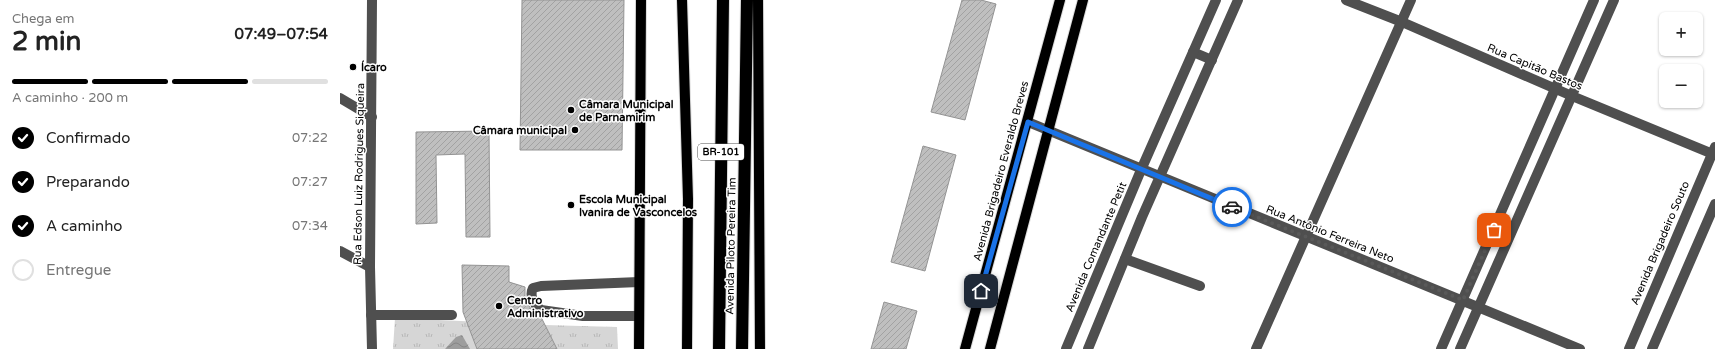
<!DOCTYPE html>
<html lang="pt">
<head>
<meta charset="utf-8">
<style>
  :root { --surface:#fff; --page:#f6f6f6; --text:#222; --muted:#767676; --line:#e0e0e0; --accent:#000 }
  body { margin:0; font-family:"Varela Round",sans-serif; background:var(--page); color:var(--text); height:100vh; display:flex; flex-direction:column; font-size:15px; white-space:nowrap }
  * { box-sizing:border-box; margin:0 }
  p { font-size:13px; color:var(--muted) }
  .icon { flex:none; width:22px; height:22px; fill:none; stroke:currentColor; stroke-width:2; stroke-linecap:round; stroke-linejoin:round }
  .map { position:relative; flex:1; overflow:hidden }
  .side { display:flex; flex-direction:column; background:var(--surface); width:340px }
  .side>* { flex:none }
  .fabs { position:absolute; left:1319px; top:12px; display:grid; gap:8px }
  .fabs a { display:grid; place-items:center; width:44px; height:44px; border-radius:6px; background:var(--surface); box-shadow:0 1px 3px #0004; font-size:20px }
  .pin { position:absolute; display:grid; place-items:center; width:34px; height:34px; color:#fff; margin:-17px; border-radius:8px; box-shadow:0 2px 6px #0006 }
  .courier { position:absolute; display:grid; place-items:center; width:40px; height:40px; margin:-20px; border:3px solid #1a73e8; border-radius:50%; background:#fff; color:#222; box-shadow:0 1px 5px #0007 }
  .head em { font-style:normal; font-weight:800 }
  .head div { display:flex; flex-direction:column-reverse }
  .head { display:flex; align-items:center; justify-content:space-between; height:68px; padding:0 12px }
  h1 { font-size:26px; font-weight:800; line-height:30px }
  .bar { display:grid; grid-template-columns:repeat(4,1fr); gap:6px 4px; align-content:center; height:48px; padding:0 12px }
  .bar i { height:5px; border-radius:3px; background:var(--line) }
  .bar .selected { background:var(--accent) }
  .bar p { grid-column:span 4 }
  ol { padding:0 12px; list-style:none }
  li { display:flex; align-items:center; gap:12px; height:44px }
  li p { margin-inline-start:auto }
  li .icon { padding:4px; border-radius:50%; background:var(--accent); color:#fff; stroke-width:4 }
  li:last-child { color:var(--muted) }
  li i { width:22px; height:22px; border:2px solid var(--line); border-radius:50% }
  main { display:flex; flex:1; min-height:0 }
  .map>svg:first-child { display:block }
  .grass { fill:url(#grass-tufts) }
  .water { fill:url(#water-waves) }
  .building { fill:url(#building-hatch); stroke:#939393 }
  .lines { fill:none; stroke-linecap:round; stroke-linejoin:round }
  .major-casing { stroke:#dbdbdb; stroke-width:12 }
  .highway-casing { stroke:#dbdbdb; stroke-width:14 }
  .minor { stroke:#4f4f4f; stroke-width:10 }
  .major { stroke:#000; stroke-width:10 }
  .highway { stroke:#000; stroke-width:12 }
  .done { stroke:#595959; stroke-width:4; stroke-dasharray:0 7.2 }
  .route { stroke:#1a73e8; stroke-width:5 }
  .poi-dot { fill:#000; stroke:#fff; stroke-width:1.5 }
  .labels { text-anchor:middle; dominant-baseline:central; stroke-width:3; stroke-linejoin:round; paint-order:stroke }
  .shield { fill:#fff; stroke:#4c4c4c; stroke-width:1 }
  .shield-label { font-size:10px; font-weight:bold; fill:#000 }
  .poi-label { font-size:11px; font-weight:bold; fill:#000; stroke:#fff; text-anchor:start }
  .street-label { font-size:11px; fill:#000; stroke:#fff }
</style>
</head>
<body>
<main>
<section class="side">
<div class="head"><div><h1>2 min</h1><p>Chega em</p></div><em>07:49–07:54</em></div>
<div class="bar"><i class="selected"></i><i class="selected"></i><i class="selected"></i><i></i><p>A caminho · 200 m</p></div>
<ol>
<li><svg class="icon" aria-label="check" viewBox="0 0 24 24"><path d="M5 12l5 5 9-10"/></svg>Confirmado<p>07:22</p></li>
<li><svg class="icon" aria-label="check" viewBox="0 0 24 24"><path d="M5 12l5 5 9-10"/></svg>Preparando<p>07:27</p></li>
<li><svg class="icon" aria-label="check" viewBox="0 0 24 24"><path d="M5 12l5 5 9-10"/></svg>A caminho<p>07:34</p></li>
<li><i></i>Entregue</li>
</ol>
</section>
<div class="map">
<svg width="1375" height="349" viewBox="0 0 1375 349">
  <defs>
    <pattern id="grass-tufts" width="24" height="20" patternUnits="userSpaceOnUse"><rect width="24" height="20" fill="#d6d6d6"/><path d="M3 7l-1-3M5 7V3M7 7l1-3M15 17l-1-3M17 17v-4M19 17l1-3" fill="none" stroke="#b6b6b6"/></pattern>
    <pattern id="water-waves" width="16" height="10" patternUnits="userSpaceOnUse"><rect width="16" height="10" fill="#9d9d9d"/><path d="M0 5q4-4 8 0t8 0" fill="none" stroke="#858585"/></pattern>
    <pattern id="building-hatch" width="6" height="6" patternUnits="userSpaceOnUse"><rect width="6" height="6" fill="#bfbfbf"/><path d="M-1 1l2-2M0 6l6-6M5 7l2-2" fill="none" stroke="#a2a2a2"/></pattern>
  </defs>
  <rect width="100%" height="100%" fill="#fff"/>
  <path class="grass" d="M 55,318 L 205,325 L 277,327 L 278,349 L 53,349 Z"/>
  <path class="water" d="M 122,335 L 130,349 L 105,349 L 116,337 Z"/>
  <g class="building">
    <path d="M 182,0 L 284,0 L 282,150 L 180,150 Z"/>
    <path d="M 622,0 L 641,0 L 656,4 L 625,120 L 591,112 Z"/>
    <path d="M 149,131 L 150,237 L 126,237 L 125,154 L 96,155 L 97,223 L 76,224 L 76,132 Z"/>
    <path d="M 583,146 L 616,155 L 585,271 L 551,262 Z"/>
    <path d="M 122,265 L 169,266 L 169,282 L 185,287 L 185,298 L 189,306 L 194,313 L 201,317 L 217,349 L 137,349 L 123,312 Z"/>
    <path d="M 544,302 L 577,311 L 566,349 L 531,349 Z"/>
  </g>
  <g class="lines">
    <defs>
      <g id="major">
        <path d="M 342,0 L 348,199 L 347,349"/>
        <path d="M 418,0 L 420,349"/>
        <path d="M 299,349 L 301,0"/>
        <path d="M 625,349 L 720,0"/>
        <path d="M 650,349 L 743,0"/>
      </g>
      <g id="highway">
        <path d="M 379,349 L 383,0"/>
        <path d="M 402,349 L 407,0"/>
      </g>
    </defs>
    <use href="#major" class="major-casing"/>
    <use href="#highway" class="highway-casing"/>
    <g class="minor">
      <path d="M 32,0 L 30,267 L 32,349"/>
      <path d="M 1006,0 L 1062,22 L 1232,96 L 1375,155"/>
      <path d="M 853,52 L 872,60"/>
      <path d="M 0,98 L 32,117"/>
      <path d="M 688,122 L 1240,349"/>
      <path d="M 0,251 L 30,267"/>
      <path d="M 785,259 L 860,286"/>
      <path d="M 31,315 L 112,315"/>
      <path d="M 299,316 L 243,316 L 201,310 C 194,305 189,296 193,288 L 201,286 L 299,282"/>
      <path d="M 726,349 L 801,170 L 876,0"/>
      <path d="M 748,349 L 802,217 L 898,0"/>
      <path d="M 916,349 L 1071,0"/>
      <path d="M 1101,349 L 1254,0"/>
      <path d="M 1120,349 L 1274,0"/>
      <path d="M 1289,349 L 1375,147"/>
      <path d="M 1312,349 L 1375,204"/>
    </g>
    <use href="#major" class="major"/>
    <use href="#highway" class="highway"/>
  </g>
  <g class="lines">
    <path class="done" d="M 892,207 L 1123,300 L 1154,230"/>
    <path class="route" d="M 641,291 L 688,122 L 892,207"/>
  </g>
  <g class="poi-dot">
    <circle cx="13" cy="67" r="4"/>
    <circle cx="231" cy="110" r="4"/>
    <circle cx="235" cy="130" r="4"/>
    <circle cx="231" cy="205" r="4"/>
    <circle cx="159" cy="306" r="4"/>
  </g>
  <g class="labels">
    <rect class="shield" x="358" y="144" width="46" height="16" rx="3"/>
    <g class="shield-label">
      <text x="381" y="152">BR-101</text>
    </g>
    <g class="poi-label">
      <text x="21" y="67">Ícaro</text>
      <text x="239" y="104">Câmara Municipal<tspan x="239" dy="13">de Parnamirim</tspan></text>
      <text x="227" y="130" text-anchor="end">Câmara municipal</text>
      <text x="239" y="199">Escola Municipal<tspan x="239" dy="13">Ivanira de Vasconcelos</tspan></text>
      <text x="167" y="300">Centro<tspan x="167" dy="13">Administrativo</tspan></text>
    </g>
    <g class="street-label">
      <text transform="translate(1195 67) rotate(23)">Rua Capitão Bastos</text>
      <text transform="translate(661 171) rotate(-75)">Avenida Brigadeiro Everaldo Breves</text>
      <text transform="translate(19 174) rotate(-89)">Rua Edson Luiz Rodrigues Siqueira</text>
      <text transform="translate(990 234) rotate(22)">Rua Antônio Ferreira Neto</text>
      <text transform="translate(1320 243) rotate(-67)">Avenida Brigadeiro Souto</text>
      <text transform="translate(391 246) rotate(-89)">Avenida Piloto Pereira Tim</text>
      <text transform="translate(756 247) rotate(-67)">Avenida Comandante Petit</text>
    </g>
  </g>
</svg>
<div class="fabs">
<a>+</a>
<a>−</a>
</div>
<div class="pin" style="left:1154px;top:230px;background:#ea580c"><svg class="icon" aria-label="bag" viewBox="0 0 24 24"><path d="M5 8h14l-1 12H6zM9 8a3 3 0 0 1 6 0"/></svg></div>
<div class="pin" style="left:641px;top:291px;background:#1f2937"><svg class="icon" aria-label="home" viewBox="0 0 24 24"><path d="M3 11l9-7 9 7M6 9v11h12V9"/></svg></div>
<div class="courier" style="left:892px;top:207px"><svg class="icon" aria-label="car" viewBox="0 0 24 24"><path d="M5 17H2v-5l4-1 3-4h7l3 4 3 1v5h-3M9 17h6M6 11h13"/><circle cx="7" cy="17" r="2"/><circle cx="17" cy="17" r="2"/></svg></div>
</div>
</main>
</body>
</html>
